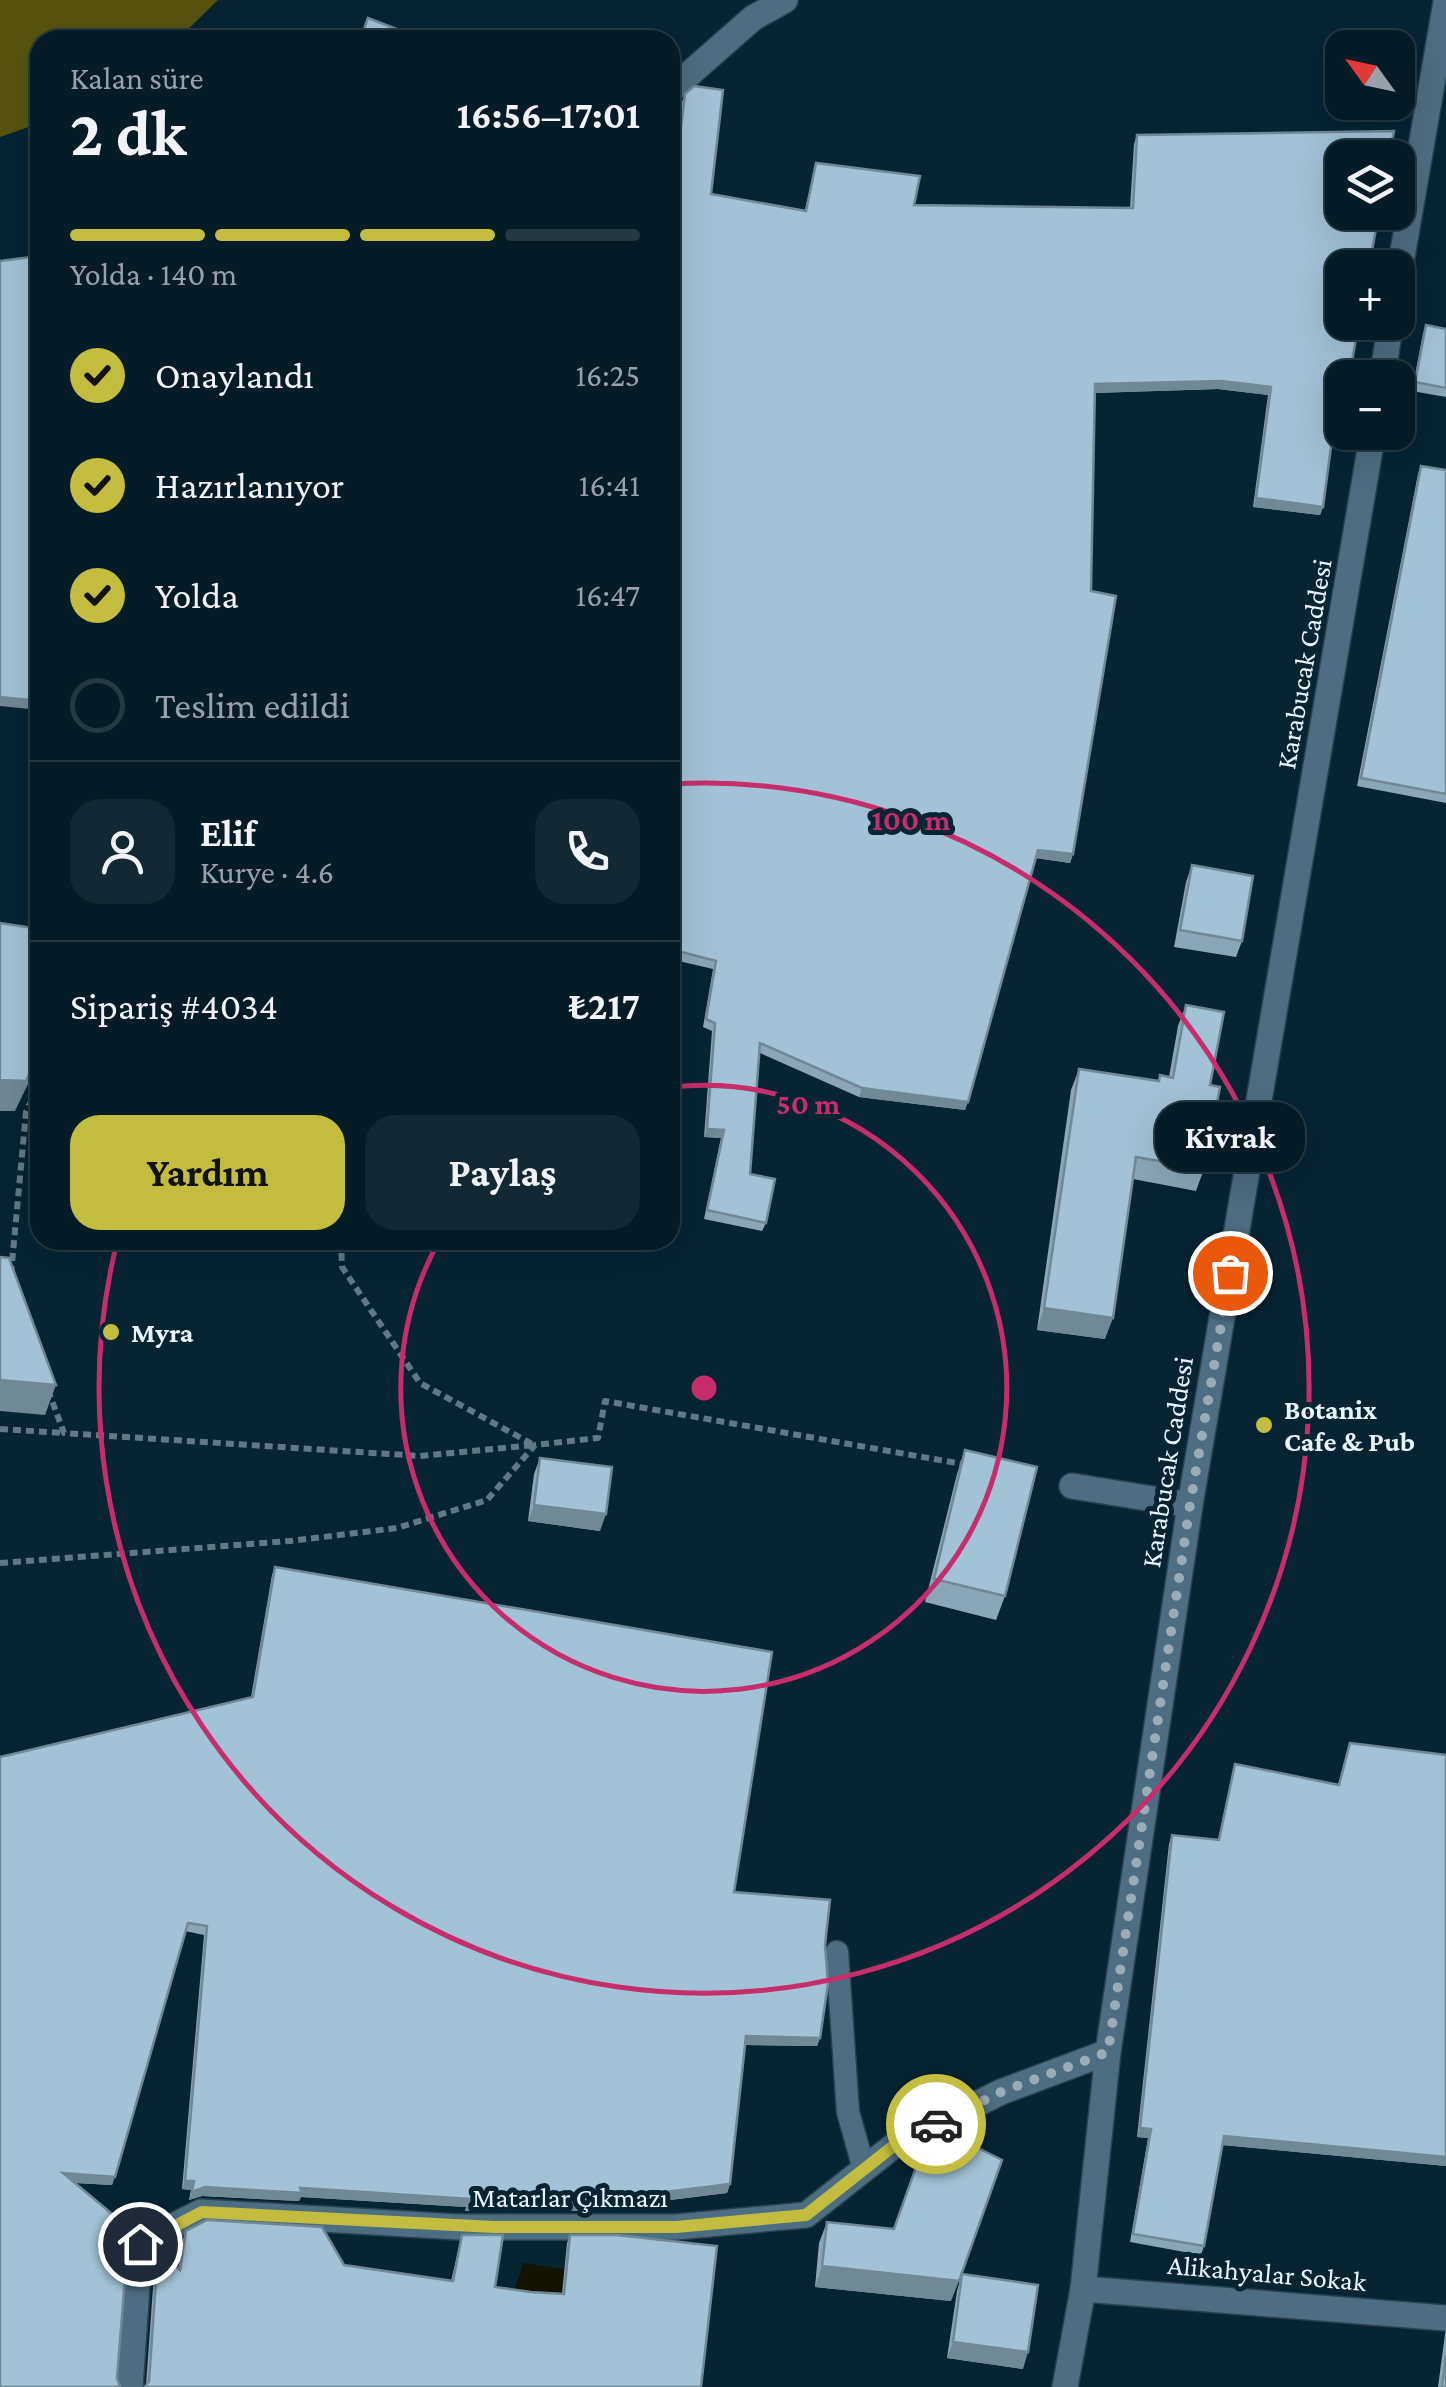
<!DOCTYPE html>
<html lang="tr">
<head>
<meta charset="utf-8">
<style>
  :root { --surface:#051b26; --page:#132832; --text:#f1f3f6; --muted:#97a1a7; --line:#263943; --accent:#c2bd3f }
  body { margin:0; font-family:"Crimson Pro",serif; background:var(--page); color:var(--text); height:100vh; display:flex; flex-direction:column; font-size:38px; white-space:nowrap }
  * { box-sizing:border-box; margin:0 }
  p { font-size:32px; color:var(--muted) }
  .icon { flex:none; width:55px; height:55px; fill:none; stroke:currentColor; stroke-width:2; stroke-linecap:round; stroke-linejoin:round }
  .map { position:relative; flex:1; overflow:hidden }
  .sheet { position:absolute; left:30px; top:30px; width:650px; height:1220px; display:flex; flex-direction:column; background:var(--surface); border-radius:30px; box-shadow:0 10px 40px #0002,0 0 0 2px var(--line) }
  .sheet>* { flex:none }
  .needle { width:65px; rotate:303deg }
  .tools { position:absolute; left:1325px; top:30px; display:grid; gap:20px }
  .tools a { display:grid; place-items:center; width:90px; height:90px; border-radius:20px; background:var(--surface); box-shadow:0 10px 40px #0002,0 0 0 2px var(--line); font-size:50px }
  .pin { position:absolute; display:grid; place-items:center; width:85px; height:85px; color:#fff; margin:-42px; border:5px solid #fff; border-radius:50%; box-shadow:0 2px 10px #0007 }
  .courier { position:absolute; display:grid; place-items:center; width:100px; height:100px; margin:-50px; border:8px solid #c2bd3f; border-radius:50%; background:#fff; color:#222; box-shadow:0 2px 12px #0007 }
  .bubble { position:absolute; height:70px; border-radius:30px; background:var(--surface); box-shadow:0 10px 40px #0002,0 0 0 2px var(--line); font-size:32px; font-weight:700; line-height:70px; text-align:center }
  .headline em { font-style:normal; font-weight:700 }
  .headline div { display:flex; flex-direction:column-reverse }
  .headline { display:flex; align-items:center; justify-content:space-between; height:170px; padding:0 40px }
  h1 { font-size:65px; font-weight:700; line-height:75px }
  .bar { display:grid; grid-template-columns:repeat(4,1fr); gap:15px 10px; align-content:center; height:120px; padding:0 40px }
  .bar i { height:12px; border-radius:8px; background:var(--line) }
  .bar .active { background:var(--accent) }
  .bar p { grid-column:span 4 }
  .line { display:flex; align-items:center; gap:25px; padding:0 40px; border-top:2px solid var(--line) }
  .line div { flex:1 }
  .round { display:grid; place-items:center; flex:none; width:105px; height:105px; border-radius:30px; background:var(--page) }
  ol { padding:0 40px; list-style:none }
  li { display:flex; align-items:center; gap:30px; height:110px }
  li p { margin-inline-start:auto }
  li .icon { padding:10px; border-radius:50%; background:var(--accent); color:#111; stroke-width:4 }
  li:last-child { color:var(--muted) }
  li i { width:55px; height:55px; border:5px solid var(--line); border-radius:50% }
  .primary-button { display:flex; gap:20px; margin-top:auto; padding:20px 40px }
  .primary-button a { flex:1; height:115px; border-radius:30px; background:var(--accent); color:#111; font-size:40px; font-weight:700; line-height:115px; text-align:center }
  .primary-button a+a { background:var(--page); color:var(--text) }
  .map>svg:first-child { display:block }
  .forest { fill:#57540f }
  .water { fill:#141300 }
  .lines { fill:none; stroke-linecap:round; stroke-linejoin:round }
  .service-casing { stroke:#27414f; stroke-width:25 }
  .minor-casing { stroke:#27414f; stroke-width:28 }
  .tertiary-casing { stroke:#27414f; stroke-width:28 }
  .path { stroke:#627985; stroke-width:6; stroke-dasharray:8 5; stroke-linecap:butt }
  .service { stroke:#4d6e81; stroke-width:22 }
  .minor { stroke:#4d6e81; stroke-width:25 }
  .tertiary { stroke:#4d6e81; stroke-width:25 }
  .wall { fill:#8ba7b7 }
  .shaded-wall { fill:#718895 }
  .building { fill:#a2c2d5; stroke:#718895; stroke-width:2.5 }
  .done { stroke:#9aacb6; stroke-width:10; stroke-dasharray:0 18 }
  .route { stroke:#c2bd3f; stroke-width:12 }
  .ring { fill:none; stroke:#c62e6b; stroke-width:5 }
  .poi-dot { fill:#c2bd3f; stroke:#072433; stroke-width:4 }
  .labels { text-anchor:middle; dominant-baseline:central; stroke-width:10; stroke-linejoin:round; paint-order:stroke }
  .street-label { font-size:28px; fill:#e9f6fd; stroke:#072433 }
  .poi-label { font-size:28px; font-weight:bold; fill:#e9f6fd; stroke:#072433; text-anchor:start }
  .centre { fill:#c62e6b; stroke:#072433; stroke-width:5 }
  .ring-label { font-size:30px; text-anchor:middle; font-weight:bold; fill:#c62e6b; stroke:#072433; stroke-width:10; stroke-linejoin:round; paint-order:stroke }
</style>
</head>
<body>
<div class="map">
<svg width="1446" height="2387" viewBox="0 0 1446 2387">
  <rect width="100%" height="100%" fill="#072433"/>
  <path class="forest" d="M 0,0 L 218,0 L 177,40 L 40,40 L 40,123 L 0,137 Z"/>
  <path class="water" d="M 523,2263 L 564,2269 L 561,2303 L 512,2298 Z"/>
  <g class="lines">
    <defs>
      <path id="service" d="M 837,1952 L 848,2112 L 864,2169"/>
      <g id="minor">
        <path d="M 670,91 L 753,18 L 785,0"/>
        <path d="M 1083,2289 L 1446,2318"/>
        <path d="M 130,2387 L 140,2243 L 201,2212 L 458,2227 L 676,2227 L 806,2215 L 896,2144 L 1001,2092 L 1108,2052"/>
      </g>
      <g id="tertiary">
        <path d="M 1398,280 L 1446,2"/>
        <path d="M 1382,378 L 1391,322"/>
        <path d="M 1072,1486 L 1190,1505"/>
        <path d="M 1065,2387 L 1083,2289 L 1108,2052 L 1190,1505 L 1373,432"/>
      </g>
    </defs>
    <use href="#service" class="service-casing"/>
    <use href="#minor" class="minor-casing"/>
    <use href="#tertiary" class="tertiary-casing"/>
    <g class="path">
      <path d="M 341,1240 L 342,1267 L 420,1383 L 534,1445"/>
      <path d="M 11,1274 L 26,1112 L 40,1083"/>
      <path d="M 48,1390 L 64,1433 L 420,1456 L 534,1445"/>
      <path d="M 0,1429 L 64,1433"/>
      <path d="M 0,1563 L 290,1541 L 397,1528 L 487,1500 L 535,1445 L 598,1438 L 605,1401 L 968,1465"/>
    </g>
    <use href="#service" class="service"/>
    <use href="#minor" class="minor"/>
    <use href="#tertiary" class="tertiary"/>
  </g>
  <g class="wall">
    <path d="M 685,94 L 711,194 L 805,210 L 816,163 L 914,205 L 1130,208 L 1134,144 L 1137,135 L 1342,378 L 1342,403 L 1337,403 L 1323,507 L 1320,515 L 1253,507 L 1268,395 L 1218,389 L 1095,393 L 1073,854 L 1070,863 L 1036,858 L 965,1110 L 859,1097 L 760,1053 L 750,1174 L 766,1223 L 762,1231 L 704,1219 L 721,1138 L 704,1137 L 712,1031 L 703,1027 L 713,969 L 670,959 L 670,176 L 673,176 L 682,102 Z"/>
    <path d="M 1426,325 L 1446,329 L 1446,397 L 1412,391 L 1423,334 Z"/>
    <path d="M 1421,466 L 1446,470 L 1446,803 L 1357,786 L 1418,474 Z"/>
    <path d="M 1192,865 L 1242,941 L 1236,957 L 1174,947 L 1186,882 Z"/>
    <path d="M 1186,1005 L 1210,1085 L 1204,1169 L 1196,1191 L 1133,1179 L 1105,1339 L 1037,1330 L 1071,1090 L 1079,1069 L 1158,1081 L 1160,1075 L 1169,1077 L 1178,1026 Z"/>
    <path d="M 965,1450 L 1005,1596 L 996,1620 L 925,1602 L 957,1474 Z"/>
    <path d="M 540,1458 L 600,1531 L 528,1521 L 534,1474 Z"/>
    <path d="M 275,1567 L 734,1892 L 825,1945 L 820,2038 L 817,2046 L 745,2045 L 730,2184 L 727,2193 L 581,2211 L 465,2211 L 466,2207 L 301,2197 L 299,2201 L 202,2196 L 189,2200 L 191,2190 L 182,2189 L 204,1935 L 185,1931 L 112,2185 L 74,2183 L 251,1697 L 272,1575 Z"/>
    <path d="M 1446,1755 L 1446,2166 L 1223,2145 L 1204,2246 L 1201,2255 L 1130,2242 L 1148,2138 L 1137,2137 L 1169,1844 L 1172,1835 L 1218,1840 L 1235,1764 L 1338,1785 Z"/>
    <path d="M 827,2222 L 951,2301 L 815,2287 L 819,2243 Z"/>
    <path d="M 186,2231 L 344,2265 L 451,2281 L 462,2235 L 495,2287 L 531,2292 L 562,2294 L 567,2243 L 570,2235 L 701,2387 L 146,2385 L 155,2260 L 158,2252 L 178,2269 L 183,2239 Z"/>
    <path d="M 962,2274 L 1023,2369 L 947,2358 L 957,2291 Z"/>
    <path d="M 1446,2330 L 1446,2387 L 1438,2387 L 1445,2334 Z"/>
  </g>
  <g class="shaded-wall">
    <path d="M 1221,381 L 1271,387 L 1268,395 L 1218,389 L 1092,393 L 1095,384 Z"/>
    <path d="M 1338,394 L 1342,395 L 1342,404 L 1335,403 Z"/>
    <path d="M 1256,498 L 1323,507 L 1320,515 L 1253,507 Z"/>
    <path d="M 0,697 L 40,701 L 40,710 L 0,706 Z"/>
    <path d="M 1038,850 L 1073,854 L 1070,863 L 1035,858 Z"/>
    <path d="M 40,1051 L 40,1059 L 15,1111 L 0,1111 L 0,1080 Z"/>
    <path d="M 862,1088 L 968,1102 L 965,1110 L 859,1097 Z"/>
    <path d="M 707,1129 L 724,1130 L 721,1138 L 704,1137 Z"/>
    <path d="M 1044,1308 L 1113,1318 L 1105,1339 L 1037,1330 Z"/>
    <path d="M 0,1380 L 56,1385 L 45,1415 L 0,1411 Z"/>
    <path d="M 534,1505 L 606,1514 L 600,1531 L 528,1521 Z"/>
    <path d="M 746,2036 L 820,2038 L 817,2046 L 743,2045 Z"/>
    <path d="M 1140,2128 L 1151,2129 L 1148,2138 L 1137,2137 Z"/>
    <path d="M 1224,2136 L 1446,2157 L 1446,2166 L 1221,2145 Z"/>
    <path d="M 63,2173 L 115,2177 L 112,2185 L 60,2182 Z"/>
    <path d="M 185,2181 L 194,2181 L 191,2190 L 182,2189 Z"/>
    <path d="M 730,2184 L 727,2193 L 581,2211 L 465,2211 L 468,2202 Z"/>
    <path d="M 205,2187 L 300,2188 L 469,2199 L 466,2207 L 301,2197 L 299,2201 L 202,2196 L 189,2200 L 192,2192 Z"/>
    <path d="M 822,2266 L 959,2281 L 951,2301 L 815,2287 Z"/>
    <path d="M 953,2342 L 1028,2352 L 1023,2369 L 947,2358 Z"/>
  </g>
  <g class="building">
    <path d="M 368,18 L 425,40 L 360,40 Z"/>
    <path d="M 694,86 L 723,90 L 711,194 L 806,211 L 816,163 L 920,176 L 914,205 L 1133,208 L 1137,135 L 1394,131 L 1389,158 L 1342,158 L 1342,212 L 1379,212 L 1369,268 L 1342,268 L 1342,322 L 1359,322 L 1349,378 L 1342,378 L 1342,395 L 1338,394 L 1323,507 L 1256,498 L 1271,387 L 1221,381 L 1095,384 L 1091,591 L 1116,596 L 1073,854 L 1038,850 L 968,1102 L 862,1088 L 760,1043 L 750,1174 L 775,1179 L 766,1223 L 707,1210 L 724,1130 L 707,1129 L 715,1023 L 706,1019 L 716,961 L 670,949 L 670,176 L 675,177 L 685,94 Z"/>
    <path d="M 40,256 L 40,701 L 0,697 L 0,261 Z"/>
    <path d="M 1426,325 L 1446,329 L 1446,388 L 1415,382 Z"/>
    <path d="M 1421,466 L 1446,470 L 1446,794 L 1361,778 Z"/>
    <path d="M 1192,865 L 1253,876 L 1242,941 L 1180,930 Z"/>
    <path d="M 0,923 L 40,929 L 40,1051 L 26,1081 L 0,1080 Z"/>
    <path d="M 1186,1005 L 1224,1012 L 1210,1085 L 1220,1087 L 1204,1169 L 1136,1157 L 1113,1318 L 1044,1308 L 1079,1069 L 1159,1081 L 1160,1075 L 1173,1078 Z"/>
    <path d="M 0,1257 L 9,1258 L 56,1385 L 0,1380 Z"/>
    <path d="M 965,1450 L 1037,1467 L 1005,1596 L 934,1579 Z"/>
    <path d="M 540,1458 L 612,1467 L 606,1514 L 534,1505 Z"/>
    <path d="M 275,1567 L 772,1652 L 734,1892 L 830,1900 L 825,1945 L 828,1984 L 820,2038 L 746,2036 L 730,2184 L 584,2202 L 468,2202 L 469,2199 L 300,2188 L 302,2193 L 205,2187 L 192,2192 L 194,2181 L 185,2181 L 207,1926 L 188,1923 L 115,2177 L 63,2173 L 129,2228 L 117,2378 L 120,2387 L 0,2387 L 0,1757 L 253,1697 Z"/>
    <path d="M 1350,1743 L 1446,1755 L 1446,2157 L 1224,2136 L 1204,2246 L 1133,2234 L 1151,2129 L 1140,2128 L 1172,1835 L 1219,1840 L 1235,1764 L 1339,1785 Z"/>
    <path d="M 928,2134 L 964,2141 L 1002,2160 L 959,2281 L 822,2266 L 827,2222 L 894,2229 Z"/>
    <path d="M 207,2220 L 322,2227 L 344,2265 L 453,2281 L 462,2235 L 503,2235 L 495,2287 L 531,2292 L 564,2294 L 570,2235 L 616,2235 L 717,2246 L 701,2387 L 145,2387 L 149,2381 L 158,2252 L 180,2270 L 186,2231 Z"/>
    <path d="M 962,2274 L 1038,2285 L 1028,2352 L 953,2342 Z"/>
    <path d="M 1446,2355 L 1446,2387 L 1442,2387 Z"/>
  </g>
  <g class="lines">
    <path class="done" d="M 936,2124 L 1001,2092 L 1108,2052 L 1190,1505 L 1230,1273"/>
    <path class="route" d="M 140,2244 L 202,2212 L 494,2227 L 676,2227 L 806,2215 L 896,2144 L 936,2124"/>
  </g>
  <g class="ring">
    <path d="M672 1087A303 303 0 1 1 439 1241"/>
    <path d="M672 784A605 605 0 1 1 117 1242"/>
  </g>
  <g class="poi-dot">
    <circle cx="111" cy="1332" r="10"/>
    <circle cx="1264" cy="1425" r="10"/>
  </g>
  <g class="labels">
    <g class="street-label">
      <text transform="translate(1304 664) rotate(-80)">Karabucak Caddesi</text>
      <text transform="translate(1167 1462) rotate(-81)">Karabucak Caddesi</text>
      <text x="570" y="2197">Matarlar Çıkmazı</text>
      <text transform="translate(1267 2273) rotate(5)">Alikahyalar Sokak</text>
    </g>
    <g class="poi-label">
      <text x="131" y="1332">Myra</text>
      <text x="1284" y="1409">Botanix<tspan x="1284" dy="32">Cafe &amp; Pub</tspan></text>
    </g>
  </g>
  <circle cx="704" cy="1388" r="15" class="centre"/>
  <g class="ring-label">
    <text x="911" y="830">100 m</text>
    <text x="808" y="1114">50 m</text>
  </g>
</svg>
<div class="tools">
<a><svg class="needle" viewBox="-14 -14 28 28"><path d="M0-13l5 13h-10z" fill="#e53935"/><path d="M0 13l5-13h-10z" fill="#97a1a7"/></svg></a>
<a><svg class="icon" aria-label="layers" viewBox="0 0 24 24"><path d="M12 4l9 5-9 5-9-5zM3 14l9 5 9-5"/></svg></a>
<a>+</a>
<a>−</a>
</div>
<div class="pin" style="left:1230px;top:1273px;background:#ea580c"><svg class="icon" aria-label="bag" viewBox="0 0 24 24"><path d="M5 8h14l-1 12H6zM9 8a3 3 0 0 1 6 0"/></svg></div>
<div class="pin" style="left:140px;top:2244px;background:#1f2937"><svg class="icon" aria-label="home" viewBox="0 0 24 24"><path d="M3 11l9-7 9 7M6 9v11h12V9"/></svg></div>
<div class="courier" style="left:936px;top:2124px"><svg class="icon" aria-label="car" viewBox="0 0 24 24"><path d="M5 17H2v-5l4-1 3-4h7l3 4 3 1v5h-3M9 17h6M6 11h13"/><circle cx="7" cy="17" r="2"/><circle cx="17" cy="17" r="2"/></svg></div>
<div class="bubble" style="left:1155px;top:1102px;width:150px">Kivrak</div>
<section class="sheet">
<div class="headline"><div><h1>2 dk</h1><p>Kalan süre</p></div><em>16:56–17:01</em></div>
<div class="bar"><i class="active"></i><i class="active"></i><i class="active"></i><i></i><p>Yolda · 140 m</p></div>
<ol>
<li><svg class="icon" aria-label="check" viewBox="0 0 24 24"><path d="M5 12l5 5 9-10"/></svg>Onaylandı<p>16:25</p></li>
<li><svg class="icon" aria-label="check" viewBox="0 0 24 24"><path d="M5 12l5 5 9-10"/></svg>Hazırlanıyor<p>16:41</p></li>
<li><svg class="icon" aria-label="check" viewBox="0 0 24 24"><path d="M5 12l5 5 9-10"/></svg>Yolda<p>16:47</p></li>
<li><i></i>Teslim edildi</li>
</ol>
<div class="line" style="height:180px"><a class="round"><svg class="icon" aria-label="person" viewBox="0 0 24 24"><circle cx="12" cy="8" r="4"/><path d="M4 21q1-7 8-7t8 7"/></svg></a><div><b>Elif</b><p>Kurye · 4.6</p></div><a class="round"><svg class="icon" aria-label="phone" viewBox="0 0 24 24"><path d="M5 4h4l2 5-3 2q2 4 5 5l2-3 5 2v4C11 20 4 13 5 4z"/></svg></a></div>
<div class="line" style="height:130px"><div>Sipariş #4034</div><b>₺217</b></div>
<div class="primary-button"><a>Yardım</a><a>Paylaş</a></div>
</section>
</div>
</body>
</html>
